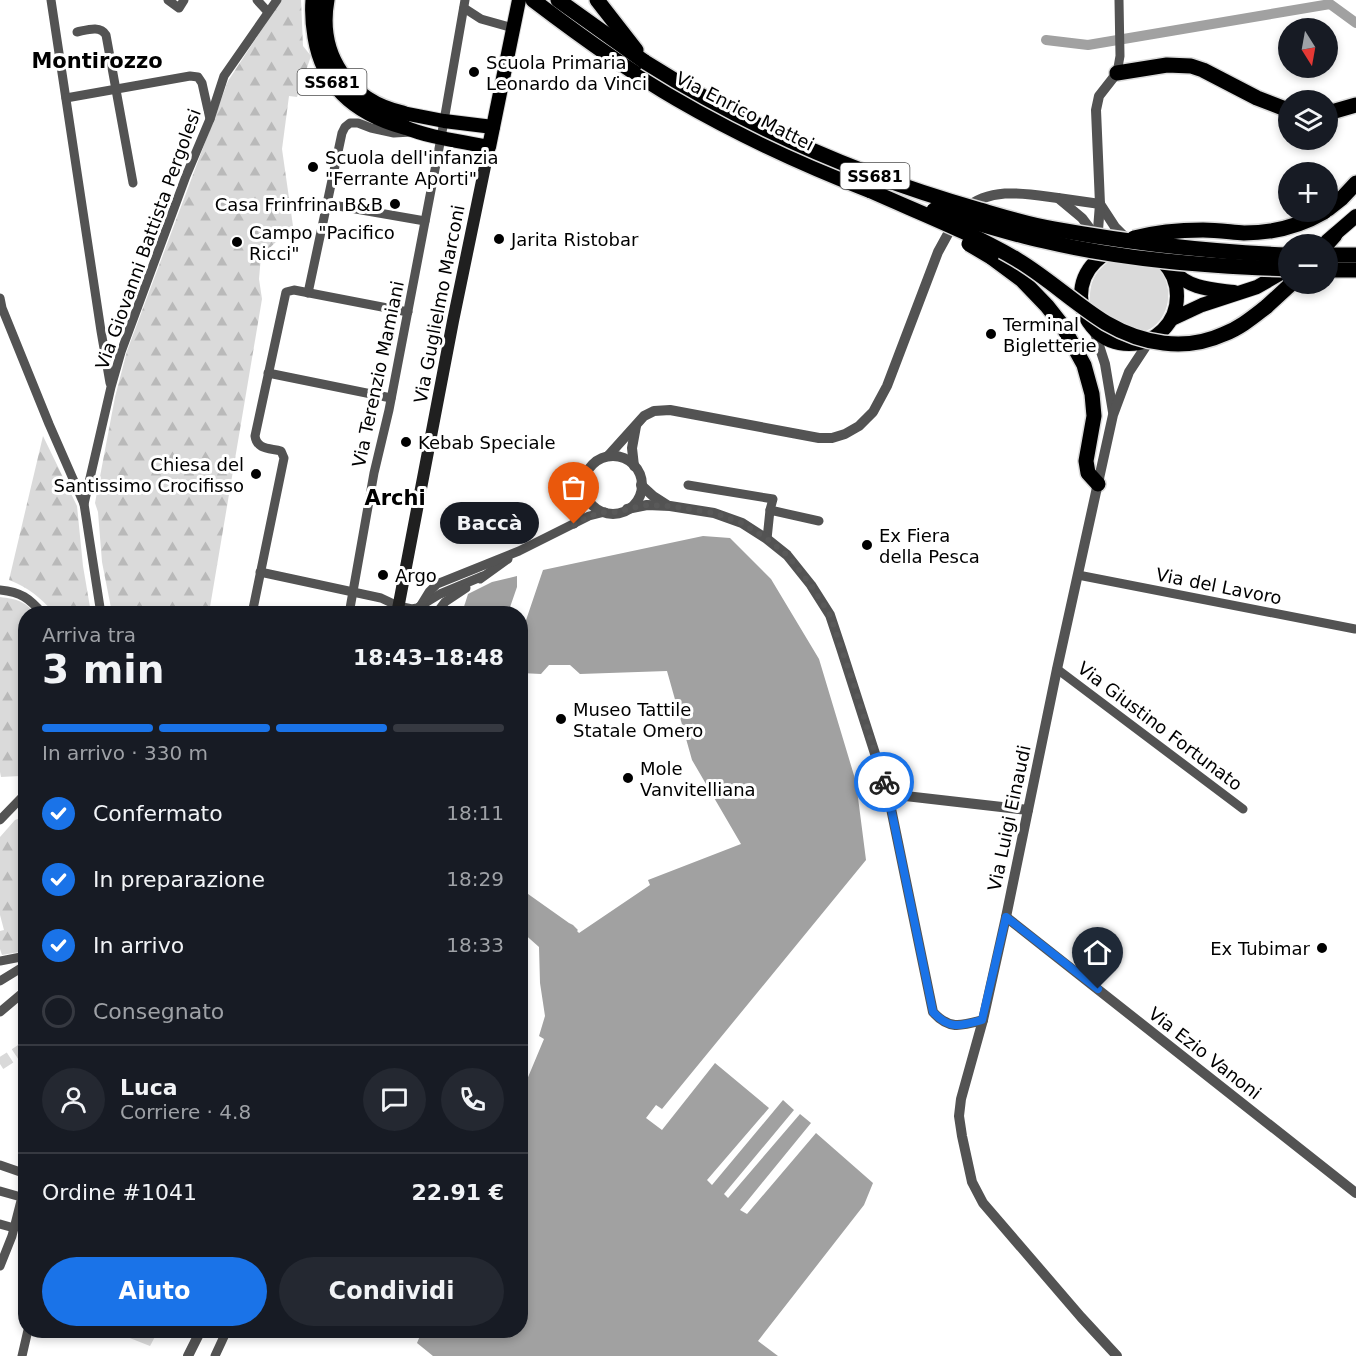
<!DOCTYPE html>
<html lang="it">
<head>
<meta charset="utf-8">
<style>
  :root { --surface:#171b24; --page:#242831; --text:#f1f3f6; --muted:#9ea1a6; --line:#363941; --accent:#1a73e8 }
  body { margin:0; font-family:"DejaVu Sans",sans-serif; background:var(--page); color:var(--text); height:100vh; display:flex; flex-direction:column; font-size:22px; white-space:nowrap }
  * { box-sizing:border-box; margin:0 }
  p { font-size:20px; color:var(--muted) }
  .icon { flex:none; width:33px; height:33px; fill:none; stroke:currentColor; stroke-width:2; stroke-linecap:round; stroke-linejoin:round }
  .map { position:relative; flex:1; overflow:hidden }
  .drawer { position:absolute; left:18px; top:606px; width:510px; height:732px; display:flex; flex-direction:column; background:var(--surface); border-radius:24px; box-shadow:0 3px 9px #0003 }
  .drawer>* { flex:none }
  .needle { width:39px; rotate:169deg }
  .buttons { position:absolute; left:1278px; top:18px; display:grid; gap:12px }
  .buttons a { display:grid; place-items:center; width:60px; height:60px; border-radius:50%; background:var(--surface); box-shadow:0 3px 9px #0003; font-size:30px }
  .pin { position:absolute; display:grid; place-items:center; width:51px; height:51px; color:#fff; margin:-62px -26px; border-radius:50% 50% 50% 0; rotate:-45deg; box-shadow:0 0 6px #0007 }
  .pin .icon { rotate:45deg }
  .courier { position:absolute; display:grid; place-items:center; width:60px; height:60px; margin:-30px; border:4px solid #1a73e8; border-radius:50%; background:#fff; color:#222; box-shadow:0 2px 8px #0007 }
  .bubble { position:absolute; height:42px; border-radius:21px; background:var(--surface); box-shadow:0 3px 9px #0003; font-size:20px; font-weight:800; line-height:42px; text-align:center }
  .summary em { font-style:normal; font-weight:800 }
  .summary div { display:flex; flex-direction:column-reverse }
  .summary { display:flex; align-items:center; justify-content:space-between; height:102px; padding:0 24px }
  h1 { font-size:39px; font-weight:800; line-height:45px }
  .bar { display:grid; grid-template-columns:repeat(4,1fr); gap:9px 6px; align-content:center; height:72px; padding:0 24px }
  .bar i { height:8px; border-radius:4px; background:var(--line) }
  .bar .on { background:var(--accent) }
  .bar p { grid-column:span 4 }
  .line { display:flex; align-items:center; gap:15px; padding:0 24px; border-top:2px solid var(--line) }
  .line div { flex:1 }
  .round { display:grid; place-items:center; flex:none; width:63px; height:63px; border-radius:32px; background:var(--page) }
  ol { padding:0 24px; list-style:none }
  li { display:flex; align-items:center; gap:18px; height:66px }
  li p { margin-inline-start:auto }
  li .icon { padding:6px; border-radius:50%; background:var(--accent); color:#fff; stroke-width:4 }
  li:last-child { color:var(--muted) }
  li i { width:33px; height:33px; border:3px solid var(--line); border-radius:50% }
  .action { display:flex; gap:12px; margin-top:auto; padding:12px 24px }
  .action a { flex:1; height:69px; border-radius:36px; background:var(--accent); color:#fff; font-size:24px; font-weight:800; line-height:69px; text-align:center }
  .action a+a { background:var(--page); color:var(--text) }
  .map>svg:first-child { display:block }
  .green { fill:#dadada }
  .forest { fill:url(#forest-firs) }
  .water { fill:#a1a1a1 }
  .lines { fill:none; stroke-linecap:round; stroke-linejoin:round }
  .canal { stroke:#a1a1a1; stroke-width:10 }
  .secondary-tunnel { stroke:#d9d9d9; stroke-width:12; stroke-dasharray:12 6; stroke-linecap:butt }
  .primary-casing { stroke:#dbdbdb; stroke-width:16 }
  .trunk-casing { stroke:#dbdbdb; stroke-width:18 }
  .minor { stroke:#535353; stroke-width:9 }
  .tertiary { stroke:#535353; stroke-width:10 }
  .secondary { stroke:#202020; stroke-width:12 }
  .primary { stroke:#000; stroke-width:14 }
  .trunk { stroke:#000; stroke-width:15 }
  .trunk-bridge-casing { stroke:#dbdbdb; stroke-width:18; stroke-linecap:butt }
  .trunk-bridge { stroke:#000; stroke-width:15 }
  .done { stroke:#595959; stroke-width:6; stroke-dasharray:0 10.8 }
  .route { stroke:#1a73e8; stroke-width:8 }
  .poi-dot { fill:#000; stroke:#fff; stroke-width:2 }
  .labels { text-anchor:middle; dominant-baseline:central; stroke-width:6; stroke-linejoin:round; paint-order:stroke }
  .shield { fill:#fff; stroke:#4c4c4c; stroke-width:1.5 }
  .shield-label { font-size:16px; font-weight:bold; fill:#000 }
  .poi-label { font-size:18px; fill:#000; stroke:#fff; text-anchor:start }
  .street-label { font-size:18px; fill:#000; stroke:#fff }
  .quarter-label { font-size:21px; font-weight:bold; fill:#000; stroke:#fff }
</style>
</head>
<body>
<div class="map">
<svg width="1356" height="1356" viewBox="0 0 1356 1356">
  <defs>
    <pattern id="forest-firs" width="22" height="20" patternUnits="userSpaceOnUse" patternTransform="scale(1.5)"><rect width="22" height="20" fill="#dadada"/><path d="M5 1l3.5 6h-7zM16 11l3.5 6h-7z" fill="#b9b9b9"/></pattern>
  </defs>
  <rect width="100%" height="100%" fill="#fff"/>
  <path class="green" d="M 1109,261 L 1149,261 C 1153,264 1157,267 1160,270 C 1174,288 1170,317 1150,329 C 1142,333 1135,334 1126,335 L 1090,305 C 1089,283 1093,274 1109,261 Z"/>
  <g class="forest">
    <path d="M 281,0 L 301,0 L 303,46 L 311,56 L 297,97 L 289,96 L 282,149 L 293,226 L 261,256 L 259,279 L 262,299 L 209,613 L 112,613 L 102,562 L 98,512 L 95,503 L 115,397 L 127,351 L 228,81 Z"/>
    <path d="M 43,436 L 77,506 L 83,566 L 91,613 L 54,613 C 40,597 29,588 9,580 Z"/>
    <path d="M 0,597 C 17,599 24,601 35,613 L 26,614 L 26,772 L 20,776 L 1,777 L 0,772 Z"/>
    <path d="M 25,816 L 25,951 L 2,955 L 0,949 L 0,931 L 4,930 L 0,915 L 0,837 L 15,820 Z"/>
    <path d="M 112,1331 L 158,1331 L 150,1346 Z"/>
  </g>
  <g class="water">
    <path d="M 703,536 L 730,538 L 771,579 L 819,659 L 856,782 L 866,860 L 662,1109 L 656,1105 L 646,1118 L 662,1130 L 715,1063 L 769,1108 L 707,1180 L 712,1185 L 783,1100 L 794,1110 L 724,1194 L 728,1198 L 800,1114 L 811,1123 L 740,1210 L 747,1214 L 816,1133 L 873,1183 L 864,1205 L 758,1341 L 778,1356 L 433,1356 L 417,1343 L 422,1331 L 520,1330 L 521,1094 L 544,1039 L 539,1036 L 545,1016 L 540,983 L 539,947 L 521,931 L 521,889 L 569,923 L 573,925 L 578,930 L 577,931 L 579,933 L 650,885 L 648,880 L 741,844 L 692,760 L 667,671 L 580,674 L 570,665 L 549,665 L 541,674 L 521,673 L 521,635 L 543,570 Z"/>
    <path d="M 517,576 L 517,587 L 508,613 L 462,613 L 468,594 L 492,582 Z"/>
  </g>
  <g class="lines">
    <path class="canal" d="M 1046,40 L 1088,45 L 1330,4 L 1356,23"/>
    <path class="secondary-tunnel" d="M 0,1064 L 26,1047"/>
    <defs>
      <g id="primary">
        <path d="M 403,113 L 444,121 L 493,127"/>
        <path d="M 404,127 C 430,138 461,141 489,147 L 519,0"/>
        <path d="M 1327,241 L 1356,216"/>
        <circle cx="1129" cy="296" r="48"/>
        <path d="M 1172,270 C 1190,289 1209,289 1234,292"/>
        <path d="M 1172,319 L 1202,305 L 1257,287 L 1288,269"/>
      </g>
      <g id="trunk">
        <path d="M 313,0 C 312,12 313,25 315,37 C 323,87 357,114 404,127"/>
        <path d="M 327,0 C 317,55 349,101 403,113"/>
        <path d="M 533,0 C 579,35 627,70 677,99 C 739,135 804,165 871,191"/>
        <path d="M 558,0 L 645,62"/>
        <path d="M 597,0 L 636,50"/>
        <path d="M 1117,73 L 1167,65 L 1191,66 L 1203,70 L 1257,98 L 1288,110"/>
        <path d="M 1328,113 L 1356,105"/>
        <path d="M 1328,209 L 1342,198 L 1356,183"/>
        <path d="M 1327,244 L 1335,235"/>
        <path d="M 1328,255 L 1356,255"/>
        <path d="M 991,257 L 1022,280 L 1047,306 L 1062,325 L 1084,365 L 1092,394 L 1094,416 L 1086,461 L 1088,473 L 1098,484"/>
        <path d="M 1328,270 L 1356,270"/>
        <path d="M 1266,307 L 1291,284"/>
      </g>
    </defs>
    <use href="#primary" class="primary-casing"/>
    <use href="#trunk" class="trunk-casing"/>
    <g class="minor">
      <path d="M 51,0 L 101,331 L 110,383"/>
      <path d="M 168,0 L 179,8 L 184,0"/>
      <path d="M 257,0 L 268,12"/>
      <path d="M 464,8 L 481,19 L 513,28"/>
      <path d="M 77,32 C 87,30 100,25 106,35 L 133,183"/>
      <path d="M 1117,73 L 1120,56 L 1119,0"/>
      <path d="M 66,98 L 190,76 L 198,77 L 202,83 L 210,119"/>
      <path d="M 327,204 L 425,221"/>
      <path d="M 308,293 L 342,133 L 345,127 L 350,123 L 358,123 L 371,128 L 394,133 L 411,132"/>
      <path d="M 0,298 L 2,308 L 49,424 L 84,504 L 101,614"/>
      <path d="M 268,373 L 391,398"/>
      <path d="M 688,485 L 773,499 L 770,510"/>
      <path d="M 84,504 L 111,387 L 121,352 L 186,176 L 210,119 L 224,76 L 277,0"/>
      <path d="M 574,524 L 583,506 L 586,496"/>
      <path d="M 767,539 L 770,510 L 819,521"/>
      <path d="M 260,572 L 381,598 L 398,606 L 412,609 L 417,608 L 440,594 L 483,576"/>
      <path d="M 1078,575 L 1355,629"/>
      <path d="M 480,579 L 508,559"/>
      <path d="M 0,590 C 21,592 29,598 43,614"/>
      <path d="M 421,605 L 429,592 L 437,584 L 519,551 L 589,516 L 605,512"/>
      <path d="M 252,614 L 284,458 L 281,451 C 270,448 257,450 255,436 L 286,292 L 294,290 L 408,312"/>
      <path d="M 349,614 L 374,473 L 389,410 L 441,138 L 465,0"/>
      <path d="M 436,614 L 445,602 L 466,588"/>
      <path d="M 1057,669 L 1243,809"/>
      <path d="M 0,820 L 26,793"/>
      <path d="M 0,961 L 26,956"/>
      <path d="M 0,981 L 26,965"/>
      <path d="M 0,1012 L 26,990"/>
      <path d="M 0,1165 L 26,1174"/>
      <path d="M 0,1191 L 21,1197"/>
      <path d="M 0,1224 L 14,1228"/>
      <path d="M 0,1266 L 12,1236 L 26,1181"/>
      <path d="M 22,1356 L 28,1330"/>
      <path d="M 215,1356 L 227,1330"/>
    </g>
    <g class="tertiary">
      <path d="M 1058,198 L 1082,218 L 1097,238"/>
      <path d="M 1100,204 L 1115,227 L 1129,241"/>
      <path d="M 965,209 C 991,186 1027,194 1058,198 C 1072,200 1086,202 1100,204"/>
      <path d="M 1092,265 L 1097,243 L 1100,204 L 1096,110 L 1099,96 L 1117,73"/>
      <path d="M 1094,330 L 1105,364 L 1113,412"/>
      <path d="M 608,456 L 644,416 L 654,411 L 670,410 L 819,438 L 832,438 L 845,434 L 859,426 L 873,412 L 887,386 L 938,252 L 955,221"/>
      <circle cx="613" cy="485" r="29"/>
      <path d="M 634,466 L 632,448 L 636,426"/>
      <path d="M 641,485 L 653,496 L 667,505"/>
      <path d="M 627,509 L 647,505 L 670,506 L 714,513 L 742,523 L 767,539 L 787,555 L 811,585 L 830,615 L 841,648 L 888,794 L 933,1012 C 949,1030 961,1026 983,1020"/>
      <path d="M 888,794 L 1028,810"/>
      <path d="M 1006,917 L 1356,1193"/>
      <path d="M 188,1356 L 201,1330"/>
      <path d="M 1117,1356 L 1081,1317 L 983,1203 L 972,1182 L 962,1136 L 959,1116 L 961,1099 L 983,1020 L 1006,917 L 1057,669 L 1113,415 L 1129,372 L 1150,340"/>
    </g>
    <path class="secondary" d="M 397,614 L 453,321 L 489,147"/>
    <use href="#primary" class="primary"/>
    <use href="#trunk" class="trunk"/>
    <defs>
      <g id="trunk-bridge">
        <path d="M 645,62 C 748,127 863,177 980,210 C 1004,217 1029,225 1054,229 C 1132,243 1210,252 1288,255"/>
        <path d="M 871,191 C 920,213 970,232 1016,259 C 1048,278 1075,304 1106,323 C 1142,344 1185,352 1224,334 C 1240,328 1253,317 1266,307"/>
        <path d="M 934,210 C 971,221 1007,233 1044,241 C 1124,260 1207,266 1288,269"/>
        <path d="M 1134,238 C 1157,232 1179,230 1203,230 C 1217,230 1230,232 1244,233 C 1272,233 1300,226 1324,212"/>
        <path d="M 969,244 L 991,257"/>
      </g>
    </defs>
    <use href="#trunk-bridge" class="trunk-bridge-casing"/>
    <use href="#trunk-bridge" class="trunk-bridge"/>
  </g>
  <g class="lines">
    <path class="done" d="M 574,524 L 589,516 L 605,512 L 621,512 L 627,509 L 647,505 L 670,506 L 714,513 L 742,523 L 767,539 L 787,555 L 811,585 L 830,615 L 855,688 L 884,782"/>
    <path class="route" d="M 884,782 L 888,794 L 933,1012 C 949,1030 961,1026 982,1020 L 1006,917 L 1098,989"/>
  </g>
  <g class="poi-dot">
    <circle cx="474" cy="72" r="6"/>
    <circle cx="313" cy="167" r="6"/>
    <circle cx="395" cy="204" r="6"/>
    <circle cx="499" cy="239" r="6"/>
    <circle cx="237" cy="242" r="6"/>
    <circle cx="991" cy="334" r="6"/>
    <circle cx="406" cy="442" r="6"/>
    <circle cx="256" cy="474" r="6"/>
    <circle cx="867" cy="545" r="6"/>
    <circle cx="383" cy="575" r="6"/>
    <circle cx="561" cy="719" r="6"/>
    <circle cx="628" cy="778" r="6"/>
    <circle cx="1322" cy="948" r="6"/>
  </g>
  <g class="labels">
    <g class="shield">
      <rect x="297.5" y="69" width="69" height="26" rx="4.5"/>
      <rect x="840.5" y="163" width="69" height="26" rx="4.5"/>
    </g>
    <g class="shield-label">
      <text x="332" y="82">SS681</text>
      <text x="875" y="176">SS681</text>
    </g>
    <g class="poi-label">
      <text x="486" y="62">Scuola Primaria<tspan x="486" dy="21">Leonardo da Vinci</tspan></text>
      <text x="325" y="157">Scuola dell'infanzia<tspan x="325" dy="21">"Ferrante Aporti"</tspan></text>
      <text x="383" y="204" text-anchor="end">Casa Frinfrina B&amp;B</text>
      <text x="249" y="232">Campo "Pacifico<tspan x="249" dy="21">Ricci"</tspan></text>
      <text x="511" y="239">Jarita Ristobar</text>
      <text x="1003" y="324">Terminal<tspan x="1003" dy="21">Bigletterie</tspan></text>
      <text x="418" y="442">Kebab Speciale</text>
      <text x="244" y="464" text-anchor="end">Chiesa del<tspan x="244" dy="21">Santissimo Crocifisso</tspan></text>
      <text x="879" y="535">Ex Fiera<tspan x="879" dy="21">della Pesca</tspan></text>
      <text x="395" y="575">Argo</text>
      <text x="573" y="709">Museo Tattile<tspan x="573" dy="21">Statale Omero</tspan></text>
      <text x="640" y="768">Mole<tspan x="640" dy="21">Vanvitelliana</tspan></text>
      <text x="1310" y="948" text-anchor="end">Ex Tubimar</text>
    </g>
    <g class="street-label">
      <text transform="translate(745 111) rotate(27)">Via Enrico Mattei</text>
      <text transform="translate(148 239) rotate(-70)">Via Giovanni Battista Pergolesi</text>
      <text transform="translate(439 304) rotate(-79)">Via Guglielmo Marconi</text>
      <text transform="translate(378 374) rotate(-78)">Via Terenzio Mamiani</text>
      <text transform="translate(1219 586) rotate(11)">Via del Lavoro</text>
      <text transform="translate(1160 726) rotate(37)">Via Giustino Fortunato</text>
      <text transform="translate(1009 818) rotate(-78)">Via Luigi Einaudi</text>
      <text transform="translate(1205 1053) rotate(38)">Via Ezio Vanoni</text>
    </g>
    <g class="quarter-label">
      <text x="97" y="61">Montirozzo</text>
      <text x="395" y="498">Archi</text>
    </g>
  </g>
</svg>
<div class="buttons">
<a><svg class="needle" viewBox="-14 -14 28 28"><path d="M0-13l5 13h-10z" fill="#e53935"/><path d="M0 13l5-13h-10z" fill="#9ea1a6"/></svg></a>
<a><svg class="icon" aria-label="layers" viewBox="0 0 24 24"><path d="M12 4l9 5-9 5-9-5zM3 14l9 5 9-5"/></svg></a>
<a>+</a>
<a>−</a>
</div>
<div class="pin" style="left:574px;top:524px;background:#ea580c"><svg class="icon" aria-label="bag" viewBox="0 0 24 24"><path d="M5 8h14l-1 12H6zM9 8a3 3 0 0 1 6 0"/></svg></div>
<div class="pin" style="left:1098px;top:989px;background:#1f2937"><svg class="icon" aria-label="home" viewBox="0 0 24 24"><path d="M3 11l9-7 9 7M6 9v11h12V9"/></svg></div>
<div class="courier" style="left:884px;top:782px"><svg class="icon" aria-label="bike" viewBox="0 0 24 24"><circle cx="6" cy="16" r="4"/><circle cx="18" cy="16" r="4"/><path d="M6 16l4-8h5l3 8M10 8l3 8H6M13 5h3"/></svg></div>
<div class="bubble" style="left:440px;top:502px;width:99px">Baccà</div>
<section class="drawer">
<div class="summary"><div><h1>3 min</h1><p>Arriva tra</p></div><em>18:43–18:48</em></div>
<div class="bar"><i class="on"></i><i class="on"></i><i class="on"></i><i></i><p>In arrivo · 330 m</p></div>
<ol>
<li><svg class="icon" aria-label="check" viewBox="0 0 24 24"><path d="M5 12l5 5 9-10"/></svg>Confermato<p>18:11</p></li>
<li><svg class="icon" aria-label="check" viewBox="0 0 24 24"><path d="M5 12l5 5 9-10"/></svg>In preparazione<p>18:29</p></li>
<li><svg class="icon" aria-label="check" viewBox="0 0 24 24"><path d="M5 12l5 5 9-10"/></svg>In arrivo<p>18:33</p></li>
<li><i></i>Consegnato</li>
</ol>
<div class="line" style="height:108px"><a class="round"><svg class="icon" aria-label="person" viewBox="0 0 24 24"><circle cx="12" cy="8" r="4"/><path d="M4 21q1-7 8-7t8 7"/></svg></a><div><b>Luca</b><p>Corriere · 4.8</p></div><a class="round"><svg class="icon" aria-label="chat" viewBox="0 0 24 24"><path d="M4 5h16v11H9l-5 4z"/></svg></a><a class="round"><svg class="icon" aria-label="phone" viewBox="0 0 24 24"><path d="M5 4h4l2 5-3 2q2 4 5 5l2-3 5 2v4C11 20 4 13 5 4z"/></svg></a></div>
<div class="line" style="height:78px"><div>Ordine #1041</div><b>22.91 €</b></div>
<div class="action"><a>Aiuto</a><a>Condividi</a></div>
</section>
</div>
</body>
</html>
